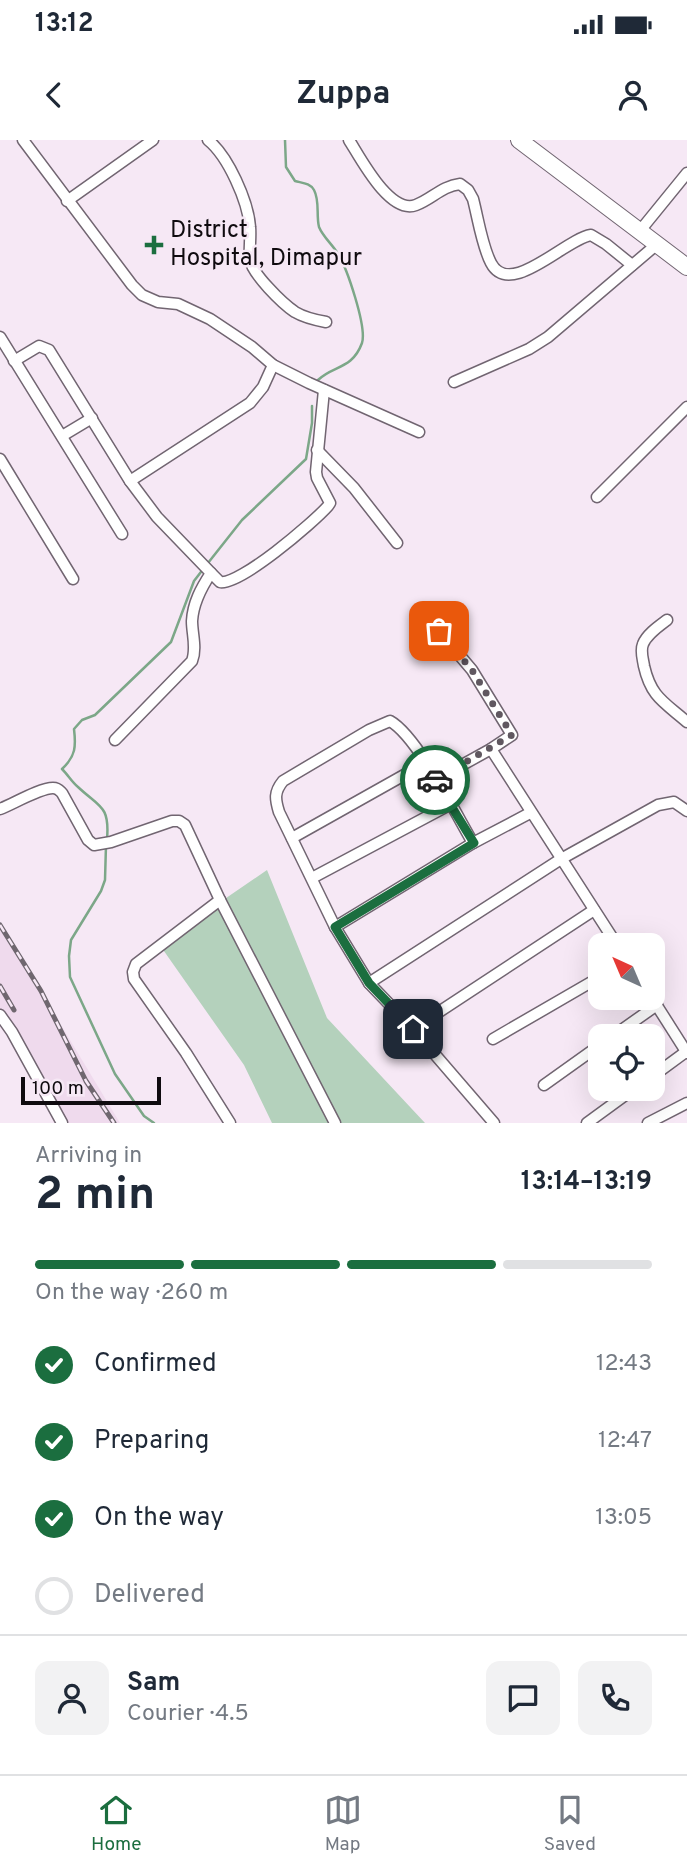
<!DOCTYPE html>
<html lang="en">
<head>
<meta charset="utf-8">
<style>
  :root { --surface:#fff; --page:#f2f2f3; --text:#1f2937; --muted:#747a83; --line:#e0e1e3; --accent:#1b6e3f }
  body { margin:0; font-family:Overpass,sans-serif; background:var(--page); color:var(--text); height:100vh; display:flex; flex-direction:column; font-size:26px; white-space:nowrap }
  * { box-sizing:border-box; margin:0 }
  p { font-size:23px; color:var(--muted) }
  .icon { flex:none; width:38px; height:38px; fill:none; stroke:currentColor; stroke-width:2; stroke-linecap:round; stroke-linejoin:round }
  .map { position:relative; height:983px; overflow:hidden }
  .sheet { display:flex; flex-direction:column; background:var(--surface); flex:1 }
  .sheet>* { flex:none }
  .needle { width:46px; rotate:316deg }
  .buttons { position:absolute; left:588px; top:793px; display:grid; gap:14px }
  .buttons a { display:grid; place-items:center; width:77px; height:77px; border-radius:14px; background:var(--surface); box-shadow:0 7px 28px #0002; font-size:35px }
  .scale { position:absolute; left:21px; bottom:18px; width:140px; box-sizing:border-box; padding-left:7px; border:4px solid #0f0b0f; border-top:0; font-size:19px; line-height:24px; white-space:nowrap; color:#0f0b0f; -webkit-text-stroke:5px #f6e8f5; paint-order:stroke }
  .pin { position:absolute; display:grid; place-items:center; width:60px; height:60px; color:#fff; margin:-30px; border-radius:14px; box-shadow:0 4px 10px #0006 }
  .courier { position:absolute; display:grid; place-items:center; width:70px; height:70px; margin:-35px; border:5px solid #1b6e3f; border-radius:50%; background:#fff; color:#222; box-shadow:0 2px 9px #0007 }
  .headline em { font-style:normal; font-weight:700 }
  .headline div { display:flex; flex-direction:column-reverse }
  .headline { display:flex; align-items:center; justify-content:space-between; height:119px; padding:0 35px }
  h1 { font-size:46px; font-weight:700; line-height:52px }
  .bar { display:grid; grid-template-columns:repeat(4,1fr); gap:10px 7px; align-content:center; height:84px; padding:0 35px }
  .bar i { height:9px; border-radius:5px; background:var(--line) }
  .bar .selected { background:var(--accent) }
  .bar p { grid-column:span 4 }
  .line { display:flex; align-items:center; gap:18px; padding:0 35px; border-top:2px solid var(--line) }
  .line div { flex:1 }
  .round { display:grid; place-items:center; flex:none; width:74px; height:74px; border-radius:14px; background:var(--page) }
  ol { padding:0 35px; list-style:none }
  li { display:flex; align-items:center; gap:21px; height:77px }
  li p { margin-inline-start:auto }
  li .icon { padding:7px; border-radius:50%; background:var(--accent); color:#fff; stroke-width:4 }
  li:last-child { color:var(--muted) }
  li i { width:38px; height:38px; border:4px solid var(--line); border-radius:50% }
  .status { display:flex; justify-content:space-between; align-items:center; height:49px; padding:0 35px; background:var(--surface); direction:ltr }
  .status svg { height:19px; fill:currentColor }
  header { display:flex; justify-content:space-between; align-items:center; height:91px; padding:0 35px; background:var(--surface); font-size:32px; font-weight:700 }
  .tabs { display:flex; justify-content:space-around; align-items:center; height:98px; border-top:2px solid var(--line); background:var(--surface); font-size:19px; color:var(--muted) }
  .tabs a { display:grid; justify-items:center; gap:4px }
  .tabs .selected { color:var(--accent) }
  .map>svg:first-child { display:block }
  .built { fill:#efdaed }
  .green { fill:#b4d1bc }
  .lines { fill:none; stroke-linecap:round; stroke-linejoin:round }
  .stream { stroke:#7ca788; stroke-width:2.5 }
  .street-casing { stroke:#716571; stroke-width:13 }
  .secondary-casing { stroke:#716571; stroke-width:18 }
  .street { stroke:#fff; stroke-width:10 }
  .secondary { stroke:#fff; stroke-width:16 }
  .rail-casing { stroke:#6f676f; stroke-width:5 }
  .rail { stroke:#f6e8f5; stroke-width:2.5; stroke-dasharray:8; stroke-linecap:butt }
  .done { stroke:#605860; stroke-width:7; stroke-dasharray:0 12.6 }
  .route { stroke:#1b6e3f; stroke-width:9 }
  .poi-dot { fill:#1b6e3f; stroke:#f6e8f5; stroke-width:2.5 }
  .labels { text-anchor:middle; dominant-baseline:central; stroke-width:5; stroke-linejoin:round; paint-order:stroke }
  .poi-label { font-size:24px; fill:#0f0b0f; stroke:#f6e8f5; text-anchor:start }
</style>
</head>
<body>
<div class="status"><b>13:12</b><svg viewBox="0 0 49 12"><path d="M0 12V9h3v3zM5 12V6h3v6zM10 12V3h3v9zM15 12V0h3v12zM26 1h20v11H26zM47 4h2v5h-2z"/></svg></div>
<header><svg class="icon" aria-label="back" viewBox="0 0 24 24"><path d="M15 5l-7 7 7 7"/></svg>Zuppa<svg class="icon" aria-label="person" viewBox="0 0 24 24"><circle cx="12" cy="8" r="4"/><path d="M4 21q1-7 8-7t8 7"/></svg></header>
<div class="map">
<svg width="687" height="983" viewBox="0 0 687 983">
  <rect width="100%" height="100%" fill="#f6e8f5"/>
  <path class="built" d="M 0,784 L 120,983 L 69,983 L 0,868 Z"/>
  <path class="green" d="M 267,730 L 327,878 L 425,983 L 272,983 L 244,925 L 159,804 Z"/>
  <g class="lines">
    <g class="stream">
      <path d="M 285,0 L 286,27 L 295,41 C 302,43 310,43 314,50 C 320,61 316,75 319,87 C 323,97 333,105 338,114 C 347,128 367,187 362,203 C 352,230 333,225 318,240"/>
      <path d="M 208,423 L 242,380 L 306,319 L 312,283 L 312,266"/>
      <path d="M 107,699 C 110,665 99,667 78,647 C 72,642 68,635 62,629 C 76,616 76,606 74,589 L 82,580 L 95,575 L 171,502 L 194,441 L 204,428"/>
      <path d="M 106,705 L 105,740 L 101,751 L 71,800 L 69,816 L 70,837 L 115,934 L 144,976 L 154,983"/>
    </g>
    <defs>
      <g id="street">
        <path d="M 23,0 L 132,145 L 142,155 L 158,162 L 178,164 L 210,179 L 252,207 L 273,225 L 309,243 L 419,292"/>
        <path d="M 208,0 C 228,16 248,61 250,87 C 251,97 249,109 250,119 C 251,133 283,164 295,172 C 305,178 315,180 326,182"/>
        <path d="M 349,0 C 361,19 390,75 416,65 C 432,59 442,46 460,44 L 468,50 L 473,59 C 478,78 482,106 491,123 C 510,159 565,99 591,95 L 606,104 L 632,125"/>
        <path d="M 67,61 L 153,0"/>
        <path d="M 639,92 L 687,33"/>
        <path d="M 0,197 L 122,394"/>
        <path d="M 14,221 L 39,206 L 49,210 L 130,341 L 157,377 L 211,433 C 201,448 193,463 192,481 C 192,494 197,508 192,521 L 115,600"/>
        <path d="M 454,242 L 529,209 L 548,197 L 656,105"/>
        <path d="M 62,296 L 92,278"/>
        <path d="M 317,310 L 354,348 L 397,403"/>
        <path d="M 0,319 L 73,439"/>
        <path d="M 130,341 L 250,263 L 263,247 L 273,225"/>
        <path d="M 597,357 L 687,267"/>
        <path d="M 211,433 L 220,442 C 239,446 313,383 328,366 L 330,363 L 317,338 L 316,332 L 324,250"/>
        <path d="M 422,471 L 472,530 L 512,595 L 491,609 L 435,640"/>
        <path d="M 667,480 C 659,486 647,494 643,504 C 640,511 643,519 644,526 C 651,557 664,562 687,582"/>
        <path d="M 491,609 L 617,805"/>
        <path d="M 0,669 C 13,664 40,648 53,648 C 58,648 59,650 62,653 L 88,700 L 94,705 L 111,702 L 172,681 L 179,681 L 185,685 L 220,760 L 335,983"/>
        <path d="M 292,698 L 406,634"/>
        <path d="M 312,738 L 451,664"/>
        <path d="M 220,760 L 136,824 L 133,832 L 134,839 L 186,913 L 230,983"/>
        <path d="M 335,787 L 473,703"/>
        <path d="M 369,843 L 561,719 L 658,665 L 674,662 L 687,671"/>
        <path d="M 652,858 L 687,913"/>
        <path d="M 0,875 L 12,892 L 62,983"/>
        <path d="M 413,889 L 594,770"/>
        <path d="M 613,896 L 657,865"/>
        <path d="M 493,899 L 600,837"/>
        <path d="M 653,936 L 687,911"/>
        <path d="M 544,945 L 600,905"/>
        <path d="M 494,983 L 413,889 L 369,843 L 335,787 L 279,672 C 275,659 274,652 283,641 L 369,590 L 390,581 C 417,596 456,674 473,703 L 530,673"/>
        <path d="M 587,983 L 635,948"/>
        <path d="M 648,983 L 687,963"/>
      </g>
      <path id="secondary" d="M 519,0 L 687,127"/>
    </defs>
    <use href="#street" class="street-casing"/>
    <use href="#secondary" class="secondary-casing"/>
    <use href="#street" class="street"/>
    <use href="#secondary" class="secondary"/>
    <defs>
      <g id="rail">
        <path d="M 0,785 L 41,851 L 86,941 L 114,983"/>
        <path d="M 0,846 L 14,870"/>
      </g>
    </defs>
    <use href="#rail" class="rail-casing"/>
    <use href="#rail" class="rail"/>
  </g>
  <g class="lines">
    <path class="done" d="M 435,640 L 512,595 L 472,530 L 439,491"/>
    <path class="route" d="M 413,889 L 369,843 L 335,787 L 474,703 L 435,640"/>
  </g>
  <path class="poi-dot" d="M150.5 94.5h7v7h7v7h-7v7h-7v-7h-7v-7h7z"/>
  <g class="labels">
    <g class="poi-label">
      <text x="170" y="91">District<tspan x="170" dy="28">Hospital, Dimapur</tspan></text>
    </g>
  </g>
</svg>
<div class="buttons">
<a><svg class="needle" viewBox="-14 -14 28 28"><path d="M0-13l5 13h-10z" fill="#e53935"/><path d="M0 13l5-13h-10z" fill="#747a83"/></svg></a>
<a><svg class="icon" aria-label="locate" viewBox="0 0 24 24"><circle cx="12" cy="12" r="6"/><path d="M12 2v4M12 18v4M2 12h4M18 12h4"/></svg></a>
</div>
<div class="scale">100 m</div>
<div class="pin" style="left:439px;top:491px;background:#ea580c"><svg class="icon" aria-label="bag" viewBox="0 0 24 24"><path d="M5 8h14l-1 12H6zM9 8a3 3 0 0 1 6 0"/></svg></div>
<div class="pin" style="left:413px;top:889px;background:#1f2937"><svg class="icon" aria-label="home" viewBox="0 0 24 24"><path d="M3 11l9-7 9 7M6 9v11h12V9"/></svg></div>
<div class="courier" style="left:435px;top:640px"><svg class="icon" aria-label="car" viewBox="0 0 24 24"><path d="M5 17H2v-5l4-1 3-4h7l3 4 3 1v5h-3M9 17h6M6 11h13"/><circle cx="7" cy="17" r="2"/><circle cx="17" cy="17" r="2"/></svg></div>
</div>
<section class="sheet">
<div class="headline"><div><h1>2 min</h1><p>Arriving in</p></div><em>13:14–13:19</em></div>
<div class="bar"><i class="selected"></i><i class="selected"></i><i class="selected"></i><i></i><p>On the way · 260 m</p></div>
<ol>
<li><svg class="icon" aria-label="check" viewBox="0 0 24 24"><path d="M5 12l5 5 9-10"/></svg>Confirmed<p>12:43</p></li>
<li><svg class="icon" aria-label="check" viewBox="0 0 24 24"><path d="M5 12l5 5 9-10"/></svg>Preparing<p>12:47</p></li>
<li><svg class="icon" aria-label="check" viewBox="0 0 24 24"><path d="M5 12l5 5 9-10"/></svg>On the way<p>13:05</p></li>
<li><i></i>Delivered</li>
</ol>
<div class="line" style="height:126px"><a class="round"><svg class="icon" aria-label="person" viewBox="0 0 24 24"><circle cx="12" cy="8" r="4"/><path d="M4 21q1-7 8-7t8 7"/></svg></a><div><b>Sam</b><p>Courier · 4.5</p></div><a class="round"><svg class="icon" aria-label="chat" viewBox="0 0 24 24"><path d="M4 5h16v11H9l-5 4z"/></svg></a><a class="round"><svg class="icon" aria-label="phone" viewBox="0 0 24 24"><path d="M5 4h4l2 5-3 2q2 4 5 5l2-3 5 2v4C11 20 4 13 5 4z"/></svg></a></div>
</section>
<nav class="tabs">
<a class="selected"><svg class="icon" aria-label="home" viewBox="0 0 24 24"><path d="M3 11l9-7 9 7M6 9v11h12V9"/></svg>Home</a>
<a><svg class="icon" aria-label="map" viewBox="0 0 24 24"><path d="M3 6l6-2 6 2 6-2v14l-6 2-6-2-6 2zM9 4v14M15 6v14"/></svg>Map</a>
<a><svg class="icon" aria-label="saved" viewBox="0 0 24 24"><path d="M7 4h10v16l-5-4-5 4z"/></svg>Saved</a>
</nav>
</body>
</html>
